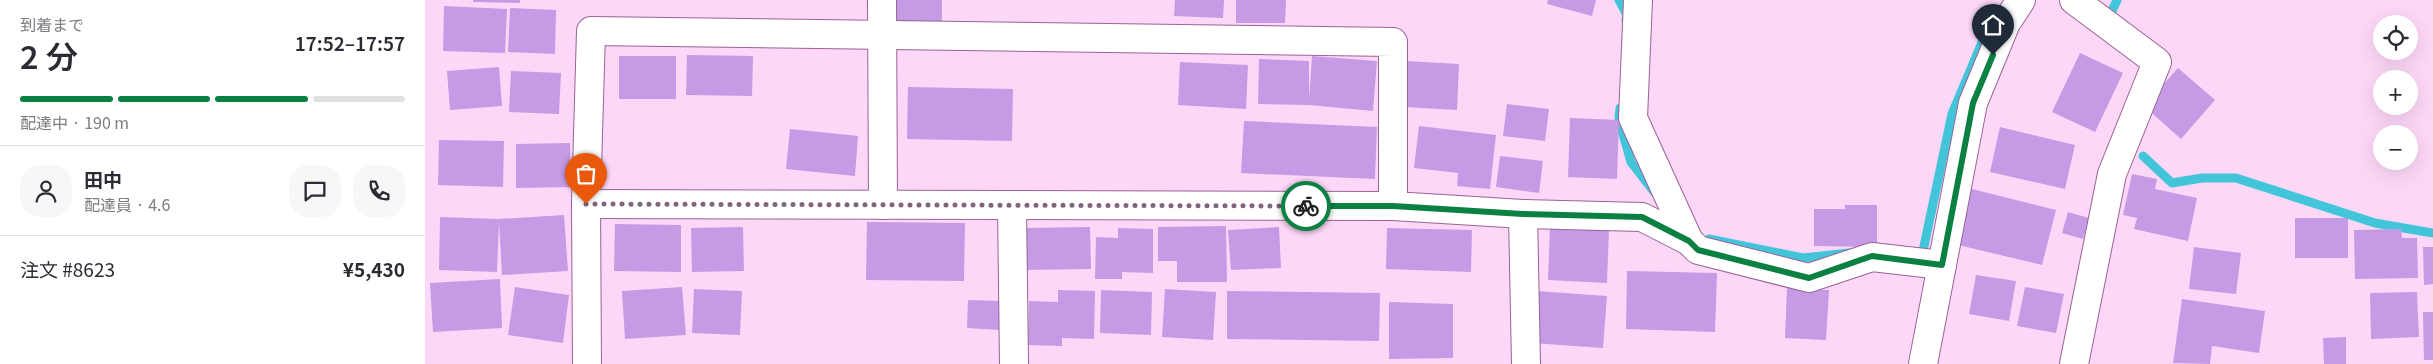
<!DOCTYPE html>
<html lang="ja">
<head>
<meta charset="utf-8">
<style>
  :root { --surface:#fff; --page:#f7f7f7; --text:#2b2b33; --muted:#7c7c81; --line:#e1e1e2; --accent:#0b8043 }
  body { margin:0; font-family:Georgia,"Noto Sans JP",serif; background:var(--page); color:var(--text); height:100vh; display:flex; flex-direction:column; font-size:19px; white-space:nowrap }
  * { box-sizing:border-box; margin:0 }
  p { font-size:16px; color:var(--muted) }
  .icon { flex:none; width:28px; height:28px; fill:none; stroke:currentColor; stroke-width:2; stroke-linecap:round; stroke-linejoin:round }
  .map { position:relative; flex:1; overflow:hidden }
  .panel { display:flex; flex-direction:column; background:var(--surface); width:425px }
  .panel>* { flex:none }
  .controls { position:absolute; left:1948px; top:15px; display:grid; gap:10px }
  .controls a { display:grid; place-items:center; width:45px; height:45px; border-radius:50%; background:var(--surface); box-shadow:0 5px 20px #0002; font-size:25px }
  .pin { position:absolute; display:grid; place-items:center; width:42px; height:42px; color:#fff; margin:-51px -21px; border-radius:50% 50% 50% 0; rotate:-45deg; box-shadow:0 0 5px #0007 }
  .pin .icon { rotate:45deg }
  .courier { position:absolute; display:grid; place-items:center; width:50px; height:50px; margin:-25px; border:4px solid #0b8043; border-radius:50%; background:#fff; color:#222; box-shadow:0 1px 6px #0007 }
  .headline em { font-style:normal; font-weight:600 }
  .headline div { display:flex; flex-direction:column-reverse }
  .headline { display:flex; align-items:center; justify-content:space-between; height:85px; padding:0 20px }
  h1 { font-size:32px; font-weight:600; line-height:38px }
  .bar { display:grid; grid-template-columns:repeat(4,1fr); gap:8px 5px; align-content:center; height:60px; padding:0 20px }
  .bar i { height:6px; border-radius:4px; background:var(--line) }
  .bar .active { background:var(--accent) }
  .bar p { grid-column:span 4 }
  .line { display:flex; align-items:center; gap:12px; padding:0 20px; border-top:1px solid var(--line) }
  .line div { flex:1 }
  .round { display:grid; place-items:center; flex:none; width:52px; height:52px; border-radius:20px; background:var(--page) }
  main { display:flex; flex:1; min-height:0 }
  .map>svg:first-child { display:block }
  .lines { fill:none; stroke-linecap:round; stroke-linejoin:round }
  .stream { stroke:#43c5d9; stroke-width:9 }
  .building { fill:#c59be5 }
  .minor-casing { stroke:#9a6295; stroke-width:30 }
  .minor { stroke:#fff; stroke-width:28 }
  .done { stroke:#80637c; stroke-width:5; stroke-dasharray:0 9 }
  .route { stroke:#0b8043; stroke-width:6 }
</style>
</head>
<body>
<main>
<section class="panel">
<div class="headline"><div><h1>2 分</h1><p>到着まで</p></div><em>17:52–17:57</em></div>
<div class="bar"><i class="active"></i><i class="active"></i><i class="active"></i><i></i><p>配達中 · 190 m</p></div>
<div class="line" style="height:90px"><a class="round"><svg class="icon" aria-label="person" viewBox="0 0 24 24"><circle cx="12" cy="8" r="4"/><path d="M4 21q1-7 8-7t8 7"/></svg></a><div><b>田中</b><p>配達員 · 4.6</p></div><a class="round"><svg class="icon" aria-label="chat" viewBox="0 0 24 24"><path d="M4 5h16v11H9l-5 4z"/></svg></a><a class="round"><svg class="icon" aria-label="phone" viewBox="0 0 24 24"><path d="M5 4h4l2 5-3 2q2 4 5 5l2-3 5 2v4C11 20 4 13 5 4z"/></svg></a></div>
<div class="line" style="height:65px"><div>注文 #8623</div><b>¥5,430</b></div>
</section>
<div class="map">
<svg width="2008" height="364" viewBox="0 0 2008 364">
  <rect width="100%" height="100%" fill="#fdd7f8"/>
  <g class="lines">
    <g class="stream">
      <path d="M 1194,0 L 1202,15 L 1201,20"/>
      <path d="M 1686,13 L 1692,0"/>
      <path d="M 1195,108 L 1194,120 L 1206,162 L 1230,193"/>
      <path d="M 1718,156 L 1747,183 L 1777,178 L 1811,178 L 1950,223 L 2008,233"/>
      <path d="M 1284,239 L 1378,258 L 1424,253"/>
      <path d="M 1491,256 L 1498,251 L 1527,114 L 1561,33"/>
    </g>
  </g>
  <g class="building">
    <path d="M 48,0 L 95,0 L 95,3 L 48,2 Z"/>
    <path d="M 463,0 L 517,0 L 517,23 L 463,24 Z"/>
    <path d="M 750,0 L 799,0 L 798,18 L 749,16 Z"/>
    <path d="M 811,0 L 861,0 L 860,23 L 811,23 Z"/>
    <path d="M 1123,0 L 1171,0 L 1167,16 L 1122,4 Z"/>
    <path d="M 19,6 L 82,9 L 80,53 L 18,51 Z"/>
    <path d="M 85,8 L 131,10 L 130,54 L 83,52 Z"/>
    <path d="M 1655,53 L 1698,73 L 1670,132 L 1627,112 Z"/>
    <path d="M 262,55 L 328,56 L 327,96 L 261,95 Z"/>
    <rect x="194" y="56" width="57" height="43"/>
    <path d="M 887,56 L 952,61 L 948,111 L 884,105 L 833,104 L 834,59 L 884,61 L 884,100 Z"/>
    <path d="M 981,61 L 1034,64 L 1032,110 L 979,107 Z"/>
    <path d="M 755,62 L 823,65 L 821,109 L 753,105 Z"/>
    <path d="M 74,67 L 77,106 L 25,110 L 22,71 Z"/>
    <path d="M 1753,68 L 1790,100 L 1756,139 L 1719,106 Z"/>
    <path d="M 86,71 L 136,73 L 134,114 L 84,112 Z"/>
    <path d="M 483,87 L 588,89 L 587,141 L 482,139 Z"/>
    <path d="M 1082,104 L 1124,109 L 1120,141 L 1078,136 Z"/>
    <path d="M 1145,118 L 1194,120 L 1192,179 L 1143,177 Z"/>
    <path d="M 819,121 L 952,127 L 950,179 L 816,173 Z"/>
    <path d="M 994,126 L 1071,135 L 1065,189 L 1032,186 L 1033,173 L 989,168 Z"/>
    <path d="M 1575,127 L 1650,145 L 1640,189 L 1565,172 Z"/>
    <path d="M 365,129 L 433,136 L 430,176 L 361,169 Z"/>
    <path d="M 14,140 L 79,141 L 78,187 L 13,185 Z"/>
    <path d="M 145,143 L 146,187 L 91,188 L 91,144 Z"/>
    <path d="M 1075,156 L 1118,161 L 1114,193 L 1071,187 Z"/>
    <path d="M 1707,174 L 1732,179 L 1730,189 L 1772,198 L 1763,241 L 1709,229 L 1712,218 L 1698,215 Z"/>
    <path d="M 1543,188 L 1631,210 L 1617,265 L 1529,244 Z"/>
    <path d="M 1420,205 L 1452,205 L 1452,247 L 1389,246 L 1389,209 L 1420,209 Z"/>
    <path d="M 1643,212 L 1664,218 L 1658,239 L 1637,233 Z"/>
    <path d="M 139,215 L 143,271 L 77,275 L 74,222 L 72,272 L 14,270 L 15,217 L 73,219 Z"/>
    <rect x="1870" y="218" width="53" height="40"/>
    <path d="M 442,222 L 540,223 L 539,281 L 441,280 Z"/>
    <path d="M 190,224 L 256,225 L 256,272 L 189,271 Z"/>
    <path d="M 801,226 L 802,282 L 752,282 L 752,261 L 733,261 L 733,227 Z"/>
    <path d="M 318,227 L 319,271 L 267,272 L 266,228 Z"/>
    <path d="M 665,227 L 666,269 L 599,270 L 598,228 Z"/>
    <path d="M 854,227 L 856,268 L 806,270 L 803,230 Z"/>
    <path d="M 1125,227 L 1184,229 L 1182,283 L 1123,280 Z"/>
    <path d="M 693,228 L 728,229 L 728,273 L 697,272 L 697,279 L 670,279 L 671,237 L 693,238 Z"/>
    <path d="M 962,228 L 1047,230 L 1046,272 L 961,269 Z"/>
    <path d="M 1976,229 L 1977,238 L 1992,238 L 1993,278 L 1930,279 L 1929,230 Z"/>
    <path d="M 1769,247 L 1816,253 L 1811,294 L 1764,289 Z"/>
    <path d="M 1998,247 L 2008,247 L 2008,284 L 1999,285 Z"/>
    <path d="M 1202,271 L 1292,273 L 1290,332 L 1201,329 Z"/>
    <path d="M 1551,275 L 1591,281 L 1584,321 L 1544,314 Z"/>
    <path d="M 75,279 L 77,328 L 8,332 L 5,283 Z"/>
    <path d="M 90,287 L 144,295 L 138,343 L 83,335 Z"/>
    <path d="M 257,287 L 261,335 L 200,339 L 197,291 Z"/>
    <path d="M 1600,287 L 1639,294 L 1631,333 L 1592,326 Z"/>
    <path d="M 1362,288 L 1404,290 L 1401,340 L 1360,338 Z"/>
    <path d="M 269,289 L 317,291 L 315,335 L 267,333 Z"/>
    <path d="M 740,289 L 791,292 L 788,340 L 737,337 Z"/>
    <path d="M 633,290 L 670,291 L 669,339 L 637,338 L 637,346 L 603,345 L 604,301 L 633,302 Z"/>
    <path d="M 676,290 L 727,292 L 726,335 L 675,333 Z"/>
    <path d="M 802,291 L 955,293 L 954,341 L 802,339 Z"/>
    <path d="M 1111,291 L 1182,296 L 1178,348 L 1107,343 Z"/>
    <path d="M 1992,292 L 1994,337 L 1946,339 L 1945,293 Z"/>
    <path d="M 1757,299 L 1840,311 L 1834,353 L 1787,346 L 1785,364 L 1748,363 Z"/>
    <path d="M 543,300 L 575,301 L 574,330 L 542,328 Z"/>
    <path d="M 964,302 L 1028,304 L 1028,358 L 964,359 Z"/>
    <path d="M 1998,312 L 2008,312 L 2008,360 L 1999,360 Z"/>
    <path d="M 1921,337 L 1921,364 L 1899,364 L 1898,338 Z"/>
  </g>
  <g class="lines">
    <defs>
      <g id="minor">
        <path d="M 457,0 L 458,205"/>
        <path d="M 1213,0 L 1208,118 L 1264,241"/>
        <path d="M 1649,0 L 1732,62 L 1687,174 L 1649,364"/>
        <path d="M 161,204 L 968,206"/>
        <path d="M 587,205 L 589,364"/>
        <path d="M 1098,214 L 1217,217 L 1264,241 L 1273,250 L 1384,278 L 1447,257 L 1517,265"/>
        <path d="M 162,364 L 161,204 L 166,31 L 968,42 L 968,206 L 1098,214 L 1101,364"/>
        <path d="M 1498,364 L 1548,103 L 1581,23 L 1596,0"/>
      </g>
    </defs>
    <use href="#minor" class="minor-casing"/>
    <use href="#minor" class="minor"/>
  </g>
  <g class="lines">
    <path class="done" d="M 161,204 L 881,206"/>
    <path class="route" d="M 881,206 L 968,206 L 1098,214 L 1217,217 L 1264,241 L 1273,250 L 1384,278 L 1447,256 L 1517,265 L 1548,103 L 1568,55"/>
  </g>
</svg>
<div class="controls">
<a><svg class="icon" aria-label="locate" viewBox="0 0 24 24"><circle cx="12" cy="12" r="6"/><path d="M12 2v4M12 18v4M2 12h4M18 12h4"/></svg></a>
<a>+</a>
<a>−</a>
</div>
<div class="pin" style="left:161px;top:204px;background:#ea580c"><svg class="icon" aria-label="bag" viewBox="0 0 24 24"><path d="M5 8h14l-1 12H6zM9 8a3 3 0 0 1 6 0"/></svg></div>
<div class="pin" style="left:1568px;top:55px;background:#1f2937"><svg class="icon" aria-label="home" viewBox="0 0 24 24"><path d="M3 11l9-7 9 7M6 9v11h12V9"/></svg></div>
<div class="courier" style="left:881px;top:206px"><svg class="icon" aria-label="bike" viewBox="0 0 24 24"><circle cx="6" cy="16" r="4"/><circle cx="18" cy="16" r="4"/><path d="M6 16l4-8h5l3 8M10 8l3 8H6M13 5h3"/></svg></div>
</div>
</main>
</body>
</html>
